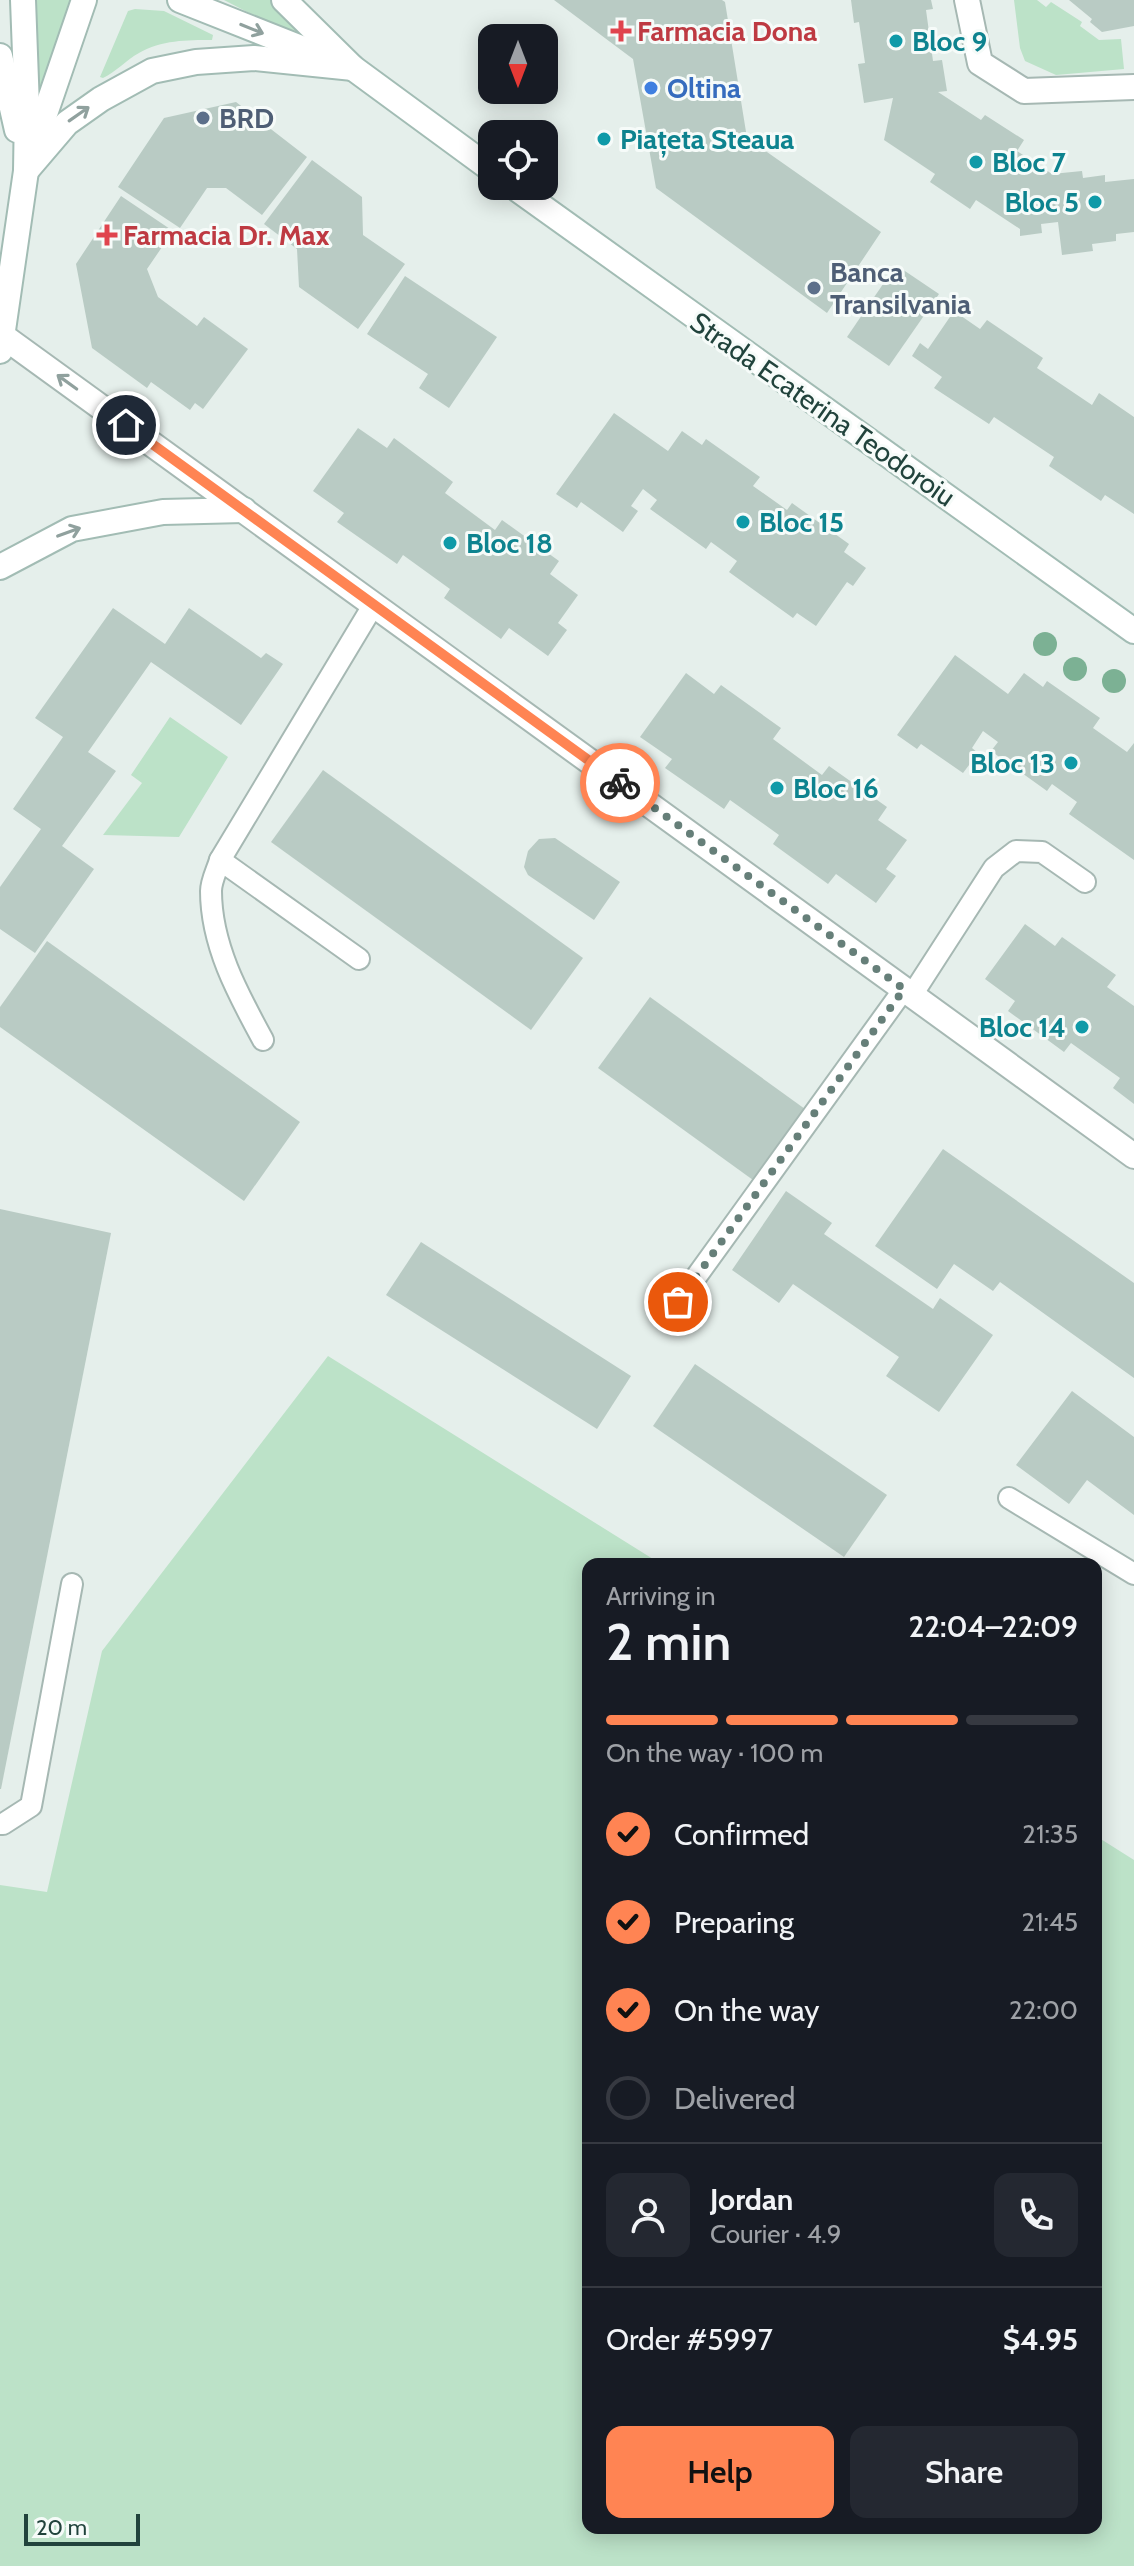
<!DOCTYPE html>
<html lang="en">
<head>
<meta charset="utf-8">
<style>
  :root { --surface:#171b24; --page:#242831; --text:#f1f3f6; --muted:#9ea1a6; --line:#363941; --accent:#ff8453 }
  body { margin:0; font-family:Cabin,sans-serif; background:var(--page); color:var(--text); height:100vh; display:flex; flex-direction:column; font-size:30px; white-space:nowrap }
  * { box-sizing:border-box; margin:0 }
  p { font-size:26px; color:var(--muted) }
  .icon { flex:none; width:44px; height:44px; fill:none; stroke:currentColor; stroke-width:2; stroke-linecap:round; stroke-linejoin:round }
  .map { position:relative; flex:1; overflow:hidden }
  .side { position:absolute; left:582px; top:1558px; width:520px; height:976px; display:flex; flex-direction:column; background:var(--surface); border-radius:16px; box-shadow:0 4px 20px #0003 }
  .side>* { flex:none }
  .needle { width:52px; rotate:180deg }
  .buttons { position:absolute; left:478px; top:24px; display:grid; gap:16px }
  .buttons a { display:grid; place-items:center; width:80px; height:80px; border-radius:16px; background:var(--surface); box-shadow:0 4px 20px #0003; font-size:40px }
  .scale { position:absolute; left:24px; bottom:20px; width:116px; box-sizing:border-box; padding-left:8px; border:4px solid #21433c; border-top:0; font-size:22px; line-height:28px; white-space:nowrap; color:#21433c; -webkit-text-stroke:6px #f6fbf9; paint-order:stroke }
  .pin { position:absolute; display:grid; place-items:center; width:68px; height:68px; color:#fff; margin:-34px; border:4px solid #fff; border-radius:50%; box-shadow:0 2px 8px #0007 }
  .courier { position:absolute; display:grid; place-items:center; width:80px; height:80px; margin:-40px; border:6px solid #ff8453; border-radius:50%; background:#fff; color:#222; box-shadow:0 2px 10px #0007 }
  .headline em { font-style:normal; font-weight:600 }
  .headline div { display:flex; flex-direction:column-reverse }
  .headline { display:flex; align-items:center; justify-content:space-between; height:136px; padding:0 24px }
  h1 { font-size:52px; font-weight:600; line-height:60px }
  .bar { display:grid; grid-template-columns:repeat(4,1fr); gap:12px 8px; align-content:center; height:96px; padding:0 24px }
  .bar i { height:10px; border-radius:6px; background:var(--line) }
  .bar .current { background:var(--accent) }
  .bar p { grid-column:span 4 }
  .line { display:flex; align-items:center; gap:20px; padding:0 24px; border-top:2px solid var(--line) }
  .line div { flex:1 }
  .round { display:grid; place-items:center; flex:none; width:84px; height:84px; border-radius:16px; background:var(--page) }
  ol { padding:0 24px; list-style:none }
  li { display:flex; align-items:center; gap:24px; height:88px }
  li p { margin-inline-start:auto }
  li .icon { padding:8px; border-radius:50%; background:var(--accent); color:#111; stroke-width:4 }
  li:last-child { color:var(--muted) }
  li i { width:44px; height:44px; border:4px solid var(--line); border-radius:50% }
  .button { display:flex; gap:16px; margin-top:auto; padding:16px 24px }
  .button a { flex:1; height:92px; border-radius:16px; background:var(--accent); color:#111; font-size:32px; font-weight:600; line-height:92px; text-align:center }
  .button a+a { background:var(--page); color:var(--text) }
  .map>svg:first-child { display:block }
  .green { fill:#bce2c8 }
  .building { fill:#b9cbc4 }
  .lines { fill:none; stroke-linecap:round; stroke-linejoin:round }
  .lane-casing { stroke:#a6b8b3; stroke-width:24 }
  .street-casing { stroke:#a6b8b3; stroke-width:28 }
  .secondary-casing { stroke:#a2bcb4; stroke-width:28 }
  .lane { stroke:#fff; stroke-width:20 }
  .street { stroke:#fff; stroke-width:24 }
  .secondary { stroke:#fff; stroke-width:24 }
  .tree { fill:#7cb194 }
  .oneway { stroke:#90a19e }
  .done { stroke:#667f79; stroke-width:8; stroke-dasharray:0 14.4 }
  .route { stroke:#ff8453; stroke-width:10 }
  .health-dot { fill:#e0444e; stroke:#f6fbf9; stroke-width:3 }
  .culture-dot { fill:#0f9aa8; stroke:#f6fbf9; stroke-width:3 }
  .shop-dot { fill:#3f7fe0; stroke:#f6fbf9; stroke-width:3 }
  .service-dot { fill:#5c6f8a; stroke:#f6fbf9; stroke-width:3 }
  .labels { text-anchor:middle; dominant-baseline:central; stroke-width:6; stroke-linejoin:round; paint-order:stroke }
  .health-label { font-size:28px; font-weight:bold; fill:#be3a42; stroke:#f6fbf9; text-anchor:start }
  .culture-label { font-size:28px; font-weight:bold; fill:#0d838f; stroke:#f6fbf9; text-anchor:start }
  .shop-label { font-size:28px; font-weight:bold; fill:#366cbe; stroke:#f6fbf9; text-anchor:start }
  .service-label { font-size:28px; font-weight:bold; fill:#4e5e75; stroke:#f6fbf9; text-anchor:start }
  .street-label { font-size:28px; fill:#21433c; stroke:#f6fbf9 }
</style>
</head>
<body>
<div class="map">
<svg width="1134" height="2566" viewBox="0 0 1134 2566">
  <rect width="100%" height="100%" fill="#e5efeb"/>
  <g class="green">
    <path d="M 28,0 L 80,0 L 36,131 Z"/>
    <path d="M 224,0 L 271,0 L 310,34 L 304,41 Z"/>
    <path d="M 1014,0 L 1037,0 L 1046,7 L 1051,2 L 1082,22 L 1080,26 L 1099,40 L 1121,39 L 1124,69 L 1056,75 L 1025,61 L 1020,48 Z"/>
    <path d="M 135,9 L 164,11 L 213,35 L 212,40 C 187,40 161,40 139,53 C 126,60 116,72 103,78 L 100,77 L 128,11 Z"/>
    <path d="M 170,717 L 228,757 L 179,837 L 103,835 L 142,783 L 131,775 Z"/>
    <path d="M 328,1356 L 661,1564 L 588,1564 L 588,2528 L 1096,2528 L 1096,1836 L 1134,1860 L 1134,2566 L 0,2566 L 0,1885 L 47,1892 L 102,1651 Z"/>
  </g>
  <g class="building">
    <path d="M 554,0 L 722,0 L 725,2 L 747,138 L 881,232 L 827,313 L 656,188 L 633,59 Z"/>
    <path d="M 851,0 L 931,0 L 933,9 L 926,10 L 933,61 L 942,60 L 947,91 L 938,92 L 981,120 L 985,115 L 1024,140 L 1017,151 L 1052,174 L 1082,171 L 1083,178 L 1105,175 L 1105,182 L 1134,179 L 1134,232 L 1116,234 L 1116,241 L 1092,244 L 1093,251 L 1062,255 L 1058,222 L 1041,224 L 1042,233 L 1020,236 L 1020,229 L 976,200 L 970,209 L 930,182 L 935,174 L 884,140 L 893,98 L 864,103 L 858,64 L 865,63 L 859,22 L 854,23 Z"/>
    <path d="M 1069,0 L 1134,0 L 1134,26 L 1102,32 L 1090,22 L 1092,19 Z"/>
    <path d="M 236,102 L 307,157 L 262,215 L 226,188 L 207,188 L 180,228 L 118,187 L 164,118 Z"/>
    <path d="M 312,160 L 362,197 L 363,235 L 405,264 L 358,329 L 299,287 L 297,249 L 264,224 Z"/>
    <path d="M 121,196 L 173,231 L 147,269 L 158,297 L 197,326 L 204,317 L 248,349 L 203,409 L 195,403 L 190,410 L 151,382 L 147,388 L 92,348 L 76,264 Z"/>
    <path d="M 896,265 L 939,294 L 889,366 L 847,337 Z"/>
    <path d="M 405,276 L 497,337 L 449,408 L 419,388 L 428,374 L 367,334 Z"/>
    <path d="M 954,311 L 980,329 L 987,320 L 1043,358 L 1037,368 L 1092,405 L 1099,393 L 1134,417 L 1134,514 L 1105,495 L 1101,501 L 1049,466 L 1054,457 L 994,417 L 989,424 L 934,388 L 942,377 L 912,356 L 920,343 L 928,349 Z"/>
    <path d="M 614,413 L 668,451 L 682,431 L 702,445 L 706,439 L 760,477 L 753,486 L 787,510 L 792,503 L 849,544 L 844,552 L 866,568 L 853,586 L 847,582 L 816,626 L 797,613 L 793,618 L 729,572 L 737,561 L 711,542 L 706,549 L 650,509 L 657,500 L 643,489 L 631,506 L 638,511 L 623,532 L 581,502 L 577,508 L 556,494 Z"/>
    <path d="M 358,428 L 387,448 L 394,438 L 453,482 L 445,493 L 495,530 L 502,520 L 559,561 L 550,574 L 578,595 L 558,623 L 567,630 L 548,656 L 509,628 L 501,639 L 444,598 L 450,589 L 403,555 L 397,564 L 337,522 L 344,513 L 313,491 Z"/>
    <path d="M 113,608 L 165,644 L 189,608 L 261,658 L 266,653 L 283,664 L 241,725 L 151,662 L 88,752 L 116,771 L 62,846 L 94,869 L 35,953 L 0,929 L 0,887 L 41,829 L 13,809 L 63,737 L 35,718 Z"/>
    <path d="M 955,655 L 1008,694 L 1024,673 L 1043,687 L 1047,681 L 1100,718 L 1093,728 L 1127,752 L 1134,743 L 1134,860 L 1069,814 L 1077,802 L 1052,784 L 1047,791 L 991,751 L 998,742 L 983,731 L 972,748 L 978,753 L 963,773 L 921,744 L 917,749 L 897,735 Z"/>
    <path d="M 686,673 L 714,694 L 721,685 L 781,728 L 773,739 L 822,775 L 829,766 L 887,807 L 878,820 L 907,840 L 886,869 L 896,876 L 876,903 L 836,874 L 828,884 L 773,844 L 779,835 L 730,800 L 724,809 L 665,768 L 672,759 L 640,737 Z"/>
    <path d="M 323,770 L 583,958 L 531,1030 L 271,842 Z"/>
    <path d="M 555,838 L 620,882 L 594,920 L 528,875 L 524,867 L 528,851 L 539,839 Z"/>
    <path d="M 1025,924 L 1055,946 L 1062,937 L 1116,975 L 1107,987 L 1134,1006 L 1134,1104 L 1113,1088 L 1120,1078 L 1071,1043 L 1064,1052 L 1008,1011 L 1015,1001 L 985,979 Z"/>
    <path d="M 47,941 L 300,1122 L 244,1201 L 0,1027 L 0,1007 Z"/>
    <path d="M 650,997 L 805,1109 L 753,1180 L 598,1068 Z"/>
    <path d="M 943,1149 L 1134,1283 L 1134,1378 L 1000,1282 L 993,1291 L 954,1264 L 937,1289 L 875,1246 Z"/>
    <path d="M 786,1191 L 832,1223 L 824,1234 L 933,1309 L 940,1298 L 993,1335 L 939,1412 L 886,1376 L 899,1357 L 793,1284 L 779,1303 L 732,1270 Z"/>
    <path d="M 0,1209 L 111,1233 L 1,1789 L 0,1789 Z"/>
    <path d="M 421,1242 L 631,1376 L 597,1429 L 386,1295 Z"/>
    <path d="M 695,1364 L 887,1495 L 844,1557 L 653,1426 Z"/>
    <path d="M 1072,1391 L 1134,1437 L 1134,1515 L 1087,1480 L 1069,1504 L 1016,1465 Z"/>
  </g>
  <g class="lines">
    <defs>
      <g id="lane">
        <path d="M 220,860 L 359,959"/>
        <path d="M 912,995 L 994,868 L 1016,851 L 1042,852 L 1085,882"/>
        <path d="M 263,1040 C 238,994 211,945 211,891 C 211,881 217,870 220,860 L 374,604"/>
        <path d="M 678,1302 L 904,989"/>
        <path d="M 1009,1498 L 1134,1574"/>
        <path d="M 0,1824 L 3,1824 L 31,1806 L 72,1584"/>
      </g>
      <g id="street">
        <path d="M 967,0 L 980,63 L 1024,91 L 1134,87"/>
        <path d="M 0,334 L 1134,1156"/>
      </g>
      <g id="secondary">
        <path d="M 180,0 L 326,58"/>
        <path d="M 284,0 L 353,68 L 492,170"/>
        <path d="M 0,56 L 17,130"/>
        <path d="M 34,146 L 84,0"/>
        <path d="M 26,171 L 67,123 L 101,99 L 152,71 L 196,62 L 254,58 L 353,68"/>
        <path d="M 513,186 L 1134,631"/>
        <path d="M 0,351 L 26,171 L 27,107 L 23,0"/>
        <path d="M 0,567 L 72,529 L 163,512 L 244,510"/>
      </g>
    </defs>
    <use href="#lane" class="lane-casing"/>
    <use href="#street" class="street-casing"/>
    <use href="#secondary" class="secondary-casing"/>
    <use href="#lane" class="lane"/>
    <use href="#street" class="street"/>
    <use href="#secondary" class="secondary"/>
  </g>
  <g class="tree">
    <circle cx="1045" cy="644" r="12"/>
    <circle cx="1075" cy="669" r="12"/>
    <circle cx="1114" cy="681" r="12"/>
  </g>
  <defs><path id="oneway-shaft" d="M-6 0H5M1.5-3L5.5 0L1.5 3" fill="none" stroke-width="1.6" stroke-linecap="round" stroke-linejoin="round" transform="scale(2)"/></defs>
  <g class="oneway">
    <use href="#oneway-shaft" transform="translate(252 29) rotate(22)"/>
    <use href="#oneway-shaft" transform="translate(79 114) rotate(-35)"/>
    <use href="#oneway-shaft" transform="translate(67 382) rotate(-144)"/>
    <use href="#oneway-shaft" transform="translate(69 532) rotate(-20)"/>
  </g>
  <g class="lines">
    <path class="done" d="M 620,783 L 904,989 L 678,1302"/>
    <path class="route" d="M 126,425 L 620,783"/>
  </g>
  <g class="health-dot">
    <path d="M617 19h8v8h8v8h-8v8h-8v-8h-8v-8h8z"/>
    <path d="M103 223h8v8h8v8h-8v8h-8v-8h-8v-8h8z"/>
  </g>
  <g class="culture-dot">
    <circle cx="896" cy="41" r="8"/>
    <circle cx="604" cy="139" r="8"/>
    <circle cx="976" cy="162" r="8"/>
    <circle cx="1095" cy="202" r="8"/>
    <circle cx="743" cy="522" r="8"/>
    <circle cx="450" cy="543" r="8"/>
    <circle cx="1071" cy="763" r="8"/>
    <circle cx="777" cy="788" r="8"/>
    <circle cx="1082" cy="1027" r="8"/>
  </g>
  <circle class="shop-dot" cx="651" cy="88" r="8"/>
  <g class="service-dot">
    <circle cx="203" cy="118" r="8"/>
    <circle cx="814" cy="288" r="8"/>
  </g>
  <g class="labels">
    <g class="health-label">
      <text x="637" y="31">Farmacia Dona</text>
      <text x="123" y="235">Farmacia Dr. Max</text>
    </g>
    <g class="culture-label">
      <text x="912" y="41">Bloc 9</text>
      <text x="620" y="139">Piațeta Steaua</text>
      <text x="992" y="162">Bloc 7</text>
      <text x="1079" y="202" text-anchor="end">Bloc 5</text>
      <text x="759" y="522">Bloc 15</text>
      <text x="466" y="543">Bloc 18</text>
      <text x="1055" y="763" text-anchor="end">Bloc 13</text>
      <text x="793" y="788">Bloc 16</text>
      <text x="1066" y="1027" text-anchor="end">Bloc 14</text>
    </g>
    <g class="shop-label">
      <text x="667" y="88">Oltina</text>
    </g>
    <g class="service-label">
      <text x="219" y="118">BRD</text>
      <text x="830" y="272">Banca<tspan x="830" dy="32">Transilvania</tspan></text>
    </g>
    <g class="street-label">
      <text transform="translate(823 409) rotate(35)">Strada Ecaterina Teodoroiu</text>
    </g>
  </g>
</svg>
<div class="buttons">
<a><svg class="needle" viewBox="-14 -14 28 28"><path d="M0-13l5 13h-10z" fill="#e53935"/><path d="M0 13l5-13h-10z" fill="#9ea1a6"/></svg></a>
<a><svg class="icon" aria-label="locate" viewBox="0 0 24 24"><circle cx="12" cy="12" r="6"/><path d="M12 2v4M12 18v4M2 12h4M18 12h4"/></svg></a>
</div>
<div class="scale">20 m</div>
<div class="pin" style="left:678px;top:1302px;background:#ea580c"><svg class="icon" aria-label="bag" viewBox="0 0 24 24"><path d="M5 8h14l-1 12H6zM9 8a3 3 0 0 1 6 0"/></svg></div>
<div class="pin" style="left:126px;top:425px;background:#1f2937"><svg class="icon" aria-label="home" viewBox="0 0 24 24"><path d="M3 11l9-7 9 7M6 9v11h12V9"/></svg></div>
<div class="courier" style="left:620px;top:783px"><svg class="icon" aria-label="bike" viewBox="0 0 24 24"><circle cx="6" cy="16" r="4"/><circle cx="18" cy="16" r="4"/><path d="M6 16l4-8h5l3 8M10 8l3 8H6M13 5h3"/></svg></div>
<section class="side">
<div class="headline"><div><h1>2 min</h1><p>Arriving in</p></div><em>22:04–22:09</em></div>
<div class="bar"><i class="current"></i><i class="current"></i><i class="current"></i><i></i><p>On the way · 100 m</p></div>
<ol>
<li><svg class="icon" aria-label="check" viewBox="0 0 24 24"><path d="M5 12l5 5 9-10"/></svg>Confirmed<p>21:35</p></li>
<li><svg class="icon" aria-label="check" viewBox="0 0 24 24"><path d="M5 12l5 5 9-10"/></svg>Preparing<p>21:45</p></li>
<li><svg class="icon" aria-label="check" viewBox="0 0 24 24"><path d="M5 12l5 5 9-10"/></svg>On the way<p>22:00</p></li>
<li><i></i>Delivered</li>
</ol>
<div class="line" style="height:144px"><a class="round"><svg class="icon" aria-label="person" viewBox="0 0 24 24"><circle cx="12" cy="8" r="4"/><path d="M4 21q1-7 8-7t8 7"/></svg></a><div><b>Jordan</b><p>Courier · 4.9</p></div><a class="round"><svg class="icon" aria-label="phone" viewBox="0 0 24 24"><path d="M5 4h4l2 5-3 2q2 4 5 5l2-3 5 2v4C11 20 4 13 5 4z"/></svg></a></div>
<div class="line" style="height:104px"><div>Order #5997</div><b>$4.95</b></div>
<div class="button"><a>Help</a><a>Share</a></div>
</section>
</div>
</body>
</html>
